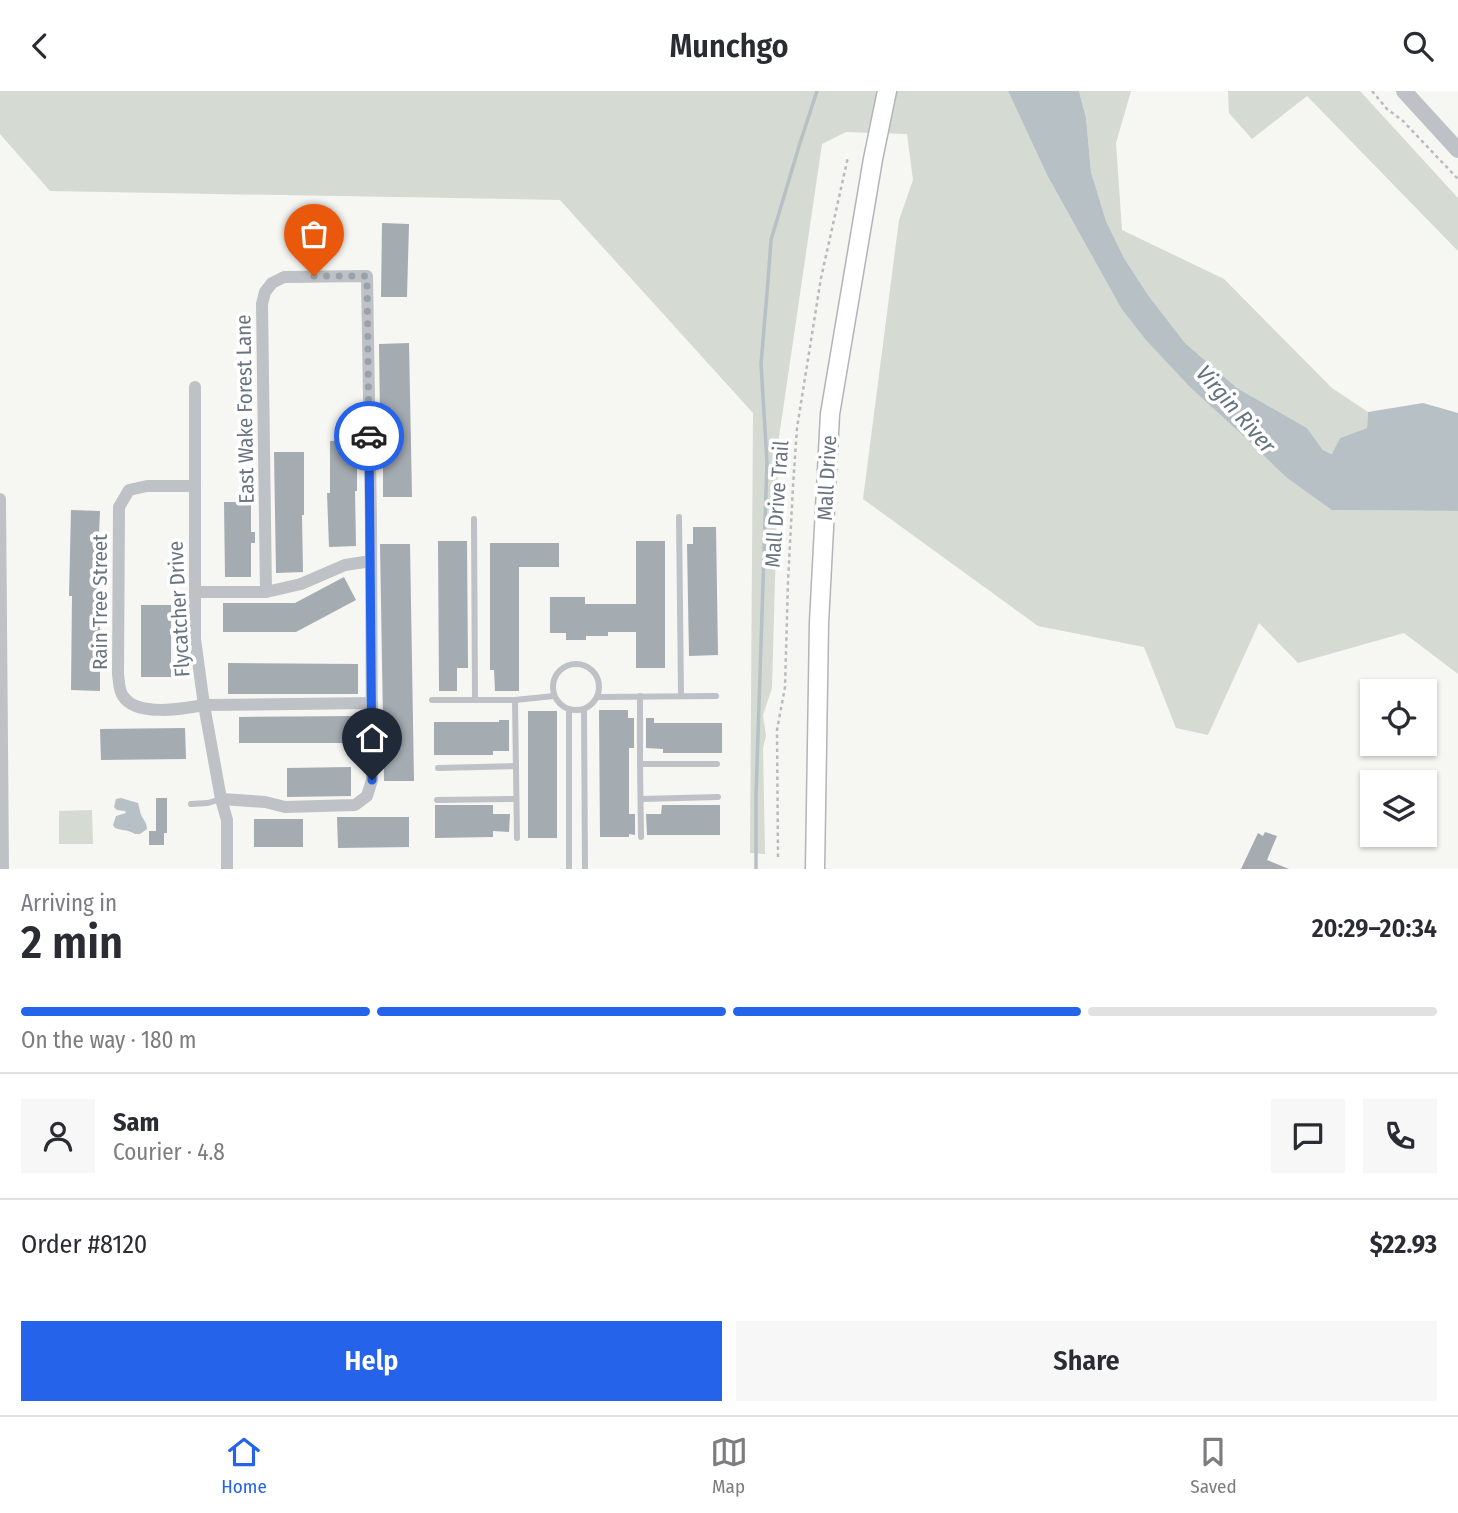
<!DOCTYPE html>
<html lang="en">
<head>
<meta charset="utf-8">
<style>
  :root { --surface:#fff; --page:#f7f7f7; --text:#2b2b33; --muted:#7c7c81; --line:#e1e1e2; --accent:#2563eb }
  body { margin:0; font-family:"Fira Sans Condensed",sans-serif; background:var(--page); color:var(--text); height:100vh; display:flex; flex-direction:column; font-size:26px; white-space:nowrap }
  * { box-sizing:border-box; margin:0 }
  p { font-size:23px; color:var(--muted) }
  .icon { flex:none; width:38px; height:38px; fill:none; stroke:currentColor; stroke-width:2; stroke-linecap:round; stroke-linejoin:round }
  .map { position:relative; height:778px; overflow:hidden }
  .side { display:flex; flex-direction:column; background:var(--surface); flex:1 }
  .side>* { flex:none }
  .controls { position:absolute; left:1360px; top:588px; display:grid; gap:14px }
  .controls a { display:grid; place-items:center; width:77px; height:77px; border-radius:0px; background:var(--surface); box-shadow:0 2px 5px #0004; font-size:35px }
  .pin { position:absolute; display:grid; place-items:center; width:60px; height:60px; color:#fff; margin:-72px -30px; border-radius:50% 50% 50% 0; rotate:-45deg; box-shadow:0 0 7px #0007 }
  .pin .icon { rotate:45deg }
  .courier { position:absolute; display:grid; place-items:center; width:70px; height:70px; margin:-35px; border:5px solid #2563eb; border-radius:50%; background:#fff; color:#222; box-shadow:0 2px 9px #0007 }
  .summary em { font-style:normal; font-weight:600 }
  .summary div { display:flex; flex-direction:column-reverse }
  .summary { display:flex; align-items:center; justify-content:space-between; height:119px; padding:0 21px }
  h1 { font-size:46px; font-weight:600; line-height:52px }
  .bar { display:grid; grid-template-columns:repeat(4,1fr); gap:10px 7px; align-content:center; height:84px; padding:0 21px }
  .bar i { height:9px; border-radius:5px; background:var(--line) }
  .bar .selected { background:var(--accent) }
  .bar p { grid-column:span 4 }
  .line { display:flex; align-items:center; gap:18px; padding:0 21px; border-top:2px solid var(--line) }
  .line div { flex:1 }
  .round { display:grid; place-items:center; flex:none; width:74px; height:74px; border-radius:0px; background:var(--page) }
  .cta { display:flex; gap:14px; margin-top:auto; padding:14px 21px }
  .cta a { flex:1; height:80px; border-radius:0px; background:var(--accent); color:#fff; font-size:28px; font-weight:600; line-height:80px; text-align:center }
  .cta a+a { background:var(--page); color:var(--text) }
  header { display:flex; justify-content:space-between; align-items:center; height:91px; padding:0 21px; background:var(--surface); font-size:32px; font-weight:600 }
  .tab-bar { display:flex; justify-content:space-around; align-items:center; height:98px; border-top:2px solid var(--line); background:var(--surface); font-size:19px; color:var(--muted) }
  .tab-bar a { display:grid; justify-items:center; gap:4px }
  .tab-bar .selected { color:var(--accent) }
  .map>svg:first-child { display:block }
  .green { fill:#d5dad3 }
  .water { fill:#b7c0c5 }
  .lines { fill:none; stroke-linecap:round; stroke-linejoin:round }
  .stream { stroke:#b7c0c5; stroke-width:3.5 }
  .building { fill:#a4abb1 }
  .secondary-casing { stroke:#b1b5b9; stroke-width:21 }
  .path { stroke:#b8babd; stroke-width:2.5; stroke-dasharray:3.5 3.5; stroke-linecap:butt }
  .service { stroke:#bec1c5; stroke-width:6 }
  .minor { stroke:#bec1c5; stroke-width:12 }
  .tertiary { stroke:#bec1c5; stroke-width:16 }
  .secondary { stroke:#fff; stroke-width:18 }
  .done { stroke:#9aa2a9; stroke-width:7; stroke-dasharray:0 12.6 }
  .route { stroke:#2563eb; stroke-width:9 }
  .labels { text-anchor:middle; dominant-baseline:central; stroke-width:7; stroke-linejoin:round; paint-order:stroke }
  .street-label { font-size:21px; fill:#697481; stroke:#fff }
  .water-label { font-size:23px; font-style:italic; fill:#64747d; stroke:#fff }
</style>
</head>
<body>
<header><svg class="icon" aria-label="back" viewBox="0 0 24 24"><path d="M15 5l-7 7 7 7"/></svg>Munchgo<svg class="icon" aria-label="search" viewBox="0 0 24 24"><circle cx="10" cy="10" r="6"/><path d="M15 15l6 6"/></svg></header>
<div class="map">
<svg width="1458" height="778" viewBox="0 0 1458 778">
  <rect width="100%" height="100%" fill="#f6f6f3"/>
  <g class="green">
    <path d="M 0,0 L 1008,0 L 1047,84 L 1121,217 L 1287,387 L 1333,419 L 1458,420 L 1458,583 L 1404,542 L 1298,572 L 1259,532 L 1208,644 L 1176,637 L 1144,556 L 1038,535 L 863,408 L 899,129 L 913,89 L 907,43 L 846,41 L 822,53 L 779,346 L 772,597 L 763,624 L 766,645 L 763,657 L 765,763 L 750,762 L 753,322 L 560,109 L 50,100 L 0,43 Z"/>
    <path d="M 1079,0 L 1131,0 L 1116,52 L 1122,139 L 1224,188 L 1332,297 L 1368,321 L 1367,337 L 1340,347 L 1333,363 L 1323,359 L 1307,337 L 1237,297 L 1185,252 L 1148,204 L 1124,167 L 1106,130 L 1091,81 L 1086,27 Z"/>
    <path d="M 1228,0 L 1360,0 L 1458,107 L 1458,160 L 1307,5 L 1252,48 L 1229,22 Z"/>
    <path d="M 92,719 L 93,753 L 59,753 L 59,720 Z"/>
  </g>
  <g class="water">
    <path d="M 1008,0 L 1079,0 L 1086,27 L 1091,81 L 1106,130 L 1124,167 L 1148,204 L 1185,252 L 1237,297 L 1307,337 L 1323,359 L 1332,363 L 1340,347 L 1367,337 L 1368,321 L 1423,312 L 1458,322 L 1458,420 L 1332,419 L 1287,387 L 1248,349 L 1190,296 L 1146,249 L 1121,217 L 1047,84 Z"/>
    <path d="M 121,707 L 138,712 C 139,715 139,717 140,720 C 141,727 147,730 147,738 L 140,743 L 135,743 C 127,738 123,740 115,737 L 113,734 L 116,725 L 126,722 L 125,720 L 117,719 L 114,716 L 116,708 Z"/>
  </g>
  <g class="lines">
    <path class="stream" d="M 756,778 L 756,705 L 767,371 L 761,273 L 768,190 L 771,149 L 800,52 L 817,0"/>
  </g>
  <g class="building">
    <path d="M 382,132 L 409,133 L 407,206 L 381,206 Z"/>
    <path d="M 409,252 L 412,406 L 383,406 L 383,327 L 380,327 L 379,253 Z"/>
    <path d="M 357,349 L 357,400 L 355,400 L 356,455 L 329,456 L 327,402 L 330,402 L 330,350 Z"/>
    <path d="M 274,361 L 304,361 L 304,424 L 302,424 L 303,481 L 276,482 Z"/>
    <path d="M 224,411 L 251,411 L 251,441 L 255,441 L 255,452 L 251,452 L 251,486 L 225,486 Z"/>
    <path d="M 71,419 L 100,420 L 96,513 L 100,514 L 100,600 L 71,599 L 72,505 L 69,505 Z"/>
    <path d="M 693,436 L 716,436 L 718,564 L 689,565 L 687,453 L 693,453 Z"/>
    <path d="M 438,450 L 467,450 L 468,577 L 457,577 L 457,600 L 439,600 Z"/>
    <path d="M 636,450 L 665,450 L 665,577 L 636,577 L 636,541 L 608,541 L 608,545 L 586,545 L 586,549 L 566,549 L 566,542 L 550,542 L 550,506 L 585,506 L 585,513 L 636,513 Z"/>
    <path d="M 490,452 L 559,452 L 559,476 L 519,476 L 519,600 L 495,600 L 494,579 L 490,579 Z"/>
    <path d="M 380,453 L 410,453 L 414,690 L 384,690 Z"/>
    <path d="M 344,486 L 356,509 L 296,541 L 223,541 L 223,512 L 295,512 Z"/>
    <rect x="141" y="514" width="30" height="72"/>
    <path d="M 228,572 L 358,573 L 358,603 L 228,603 Z"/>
    <path d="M 599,619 L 628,619 L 628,627 L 634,627 L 634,657 L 629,657 L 629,723 L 635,723 L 635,744 L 629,743 L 629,746 L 600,746 Z"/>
    <rect x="528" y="620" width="29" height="127"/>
    <path d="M 356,625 L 356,652 L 239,652 L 239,626 Z"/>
    <path d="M 646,627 L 654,627 L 654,632 L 722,632 L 722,662 L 663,662 L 663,658 L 646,657 Z"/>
    <path d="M 499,629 L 509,629 L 509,660 L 493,660 L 493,664 L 434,664 L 434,631 L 499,631 Z"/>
    <path d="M 185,637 L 186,668 L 101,669 L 100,638 Z"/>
    <path d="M 351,676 L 351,705 L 287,706 L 287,677 Z"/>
    <path d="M 156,707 L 167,707 L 167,742 L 164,742 L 164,754 L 149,754 L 149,740 L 156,740 Z"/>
    <path d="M 435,714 L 493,714 L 493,723 L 510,723 L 509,741 L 493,740 L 493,746 L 435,747 Z"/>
    <path d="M 662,714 L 720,714 L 720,744 L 647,744 L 646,723 L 661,723 Z"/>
    <path d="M 337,726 L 409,726 L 409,756 L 338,757 Z"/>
    <rect x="254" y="728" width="49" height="28"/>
    <path d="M 1265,741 L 1277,745 L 1267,769 L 1289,778 L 1241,778 L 1258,742 L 1263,745 Z"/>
  </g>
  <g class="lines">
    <defs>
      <path id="secondary" d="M 815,778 L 819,532 L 830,323 L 873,68 L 887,0"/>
    </defs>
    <use href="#secondary" class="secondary-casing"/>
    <g class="path">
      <path d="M 1372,0 L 1387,18 L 1403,30 L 1458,88"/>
      <path d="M 778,766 L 777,639 L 785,596 L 788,491 L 793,395 L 797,337 L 821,187 L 848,66"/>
    </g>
    <g class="service">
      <path d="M 679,426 L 681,605"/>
      <circle cx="576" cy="596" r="23"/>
      <path d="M 640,605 L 640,673 L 717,673"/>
      <path d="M 597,606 L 716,605"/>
      <path d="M 432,609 L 475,609 L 474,428"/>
      <path d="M 475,609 L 515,609 L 554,605"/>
      <path d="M 515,609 L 517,747"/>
      <path d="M 569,618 L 569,778"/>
      <path d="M 584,618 L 585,778"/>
      <path d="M 640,673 L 641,746"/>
      <path d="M 438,677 L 516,675"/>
      <path d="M 641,708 L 718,706"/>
      <path d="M 437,709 L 516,708"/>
      <path d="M 191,713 L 208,712 L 221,708"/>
    </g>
    <g class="minor">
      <path d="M 195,296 L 195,548 L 204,614 L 221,708 L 227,729 L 227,778"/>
      <path d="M 195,395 L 147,395 L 129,399 L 119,416 L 118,583 C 119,590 119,600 123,605 C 136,626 183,618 204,614 L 372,612"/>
      <path d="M 0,408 L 3,778"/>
      <path d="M 195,501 L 266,501 L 301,493 L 345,474 L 371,470"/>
      <path d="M 221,708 L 265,711 L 285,716 L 355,714 L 367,705 L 372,689 L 371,429 L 367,185 L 284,186 L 272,192 L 265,201 L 262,213 L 266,501"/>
    </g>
    <path class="tertiary" d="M 1404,0 L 1458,59"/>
    <use href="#secondary" class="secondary"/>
  </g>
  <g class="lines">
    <path class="done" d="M 314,185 L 367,185 L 369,345"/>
    <path class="route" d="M 369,345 L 372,689"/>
  </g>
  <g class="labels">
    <g class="street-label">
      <text transform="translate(245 318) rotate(-91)">East Wake Forest Lane</text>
      <text transform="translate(827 387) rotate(-87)">Mall Drive</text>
      <text transform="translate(777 413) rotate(-86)">Mall Drive Trail</text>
      <text transform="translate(100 511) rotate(-90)">Rain Tree Street</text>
      <text transform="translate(179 518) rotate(-93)">Flycatcher Drive</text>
    </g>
    <g class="water-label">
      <text transform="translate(1236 318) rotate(49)">Virgin River</text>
    </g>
  </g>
</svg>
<div class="controls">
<a><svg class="icon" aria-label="locate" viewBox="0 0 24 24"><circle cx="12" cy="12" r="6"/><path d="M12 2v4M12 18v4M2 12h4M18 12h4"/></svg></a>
<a><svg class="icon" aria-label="layers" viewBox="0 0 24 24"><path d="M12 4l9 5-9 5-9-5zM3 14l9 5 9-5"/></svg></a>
</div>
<div class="pin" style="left:314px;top:185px;background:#ea580c"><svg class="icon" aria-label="bag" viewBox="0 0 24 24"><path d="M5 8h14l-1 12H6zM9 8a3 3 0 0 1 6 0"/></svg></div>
<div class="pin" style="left:372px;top:689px;background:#1f2937"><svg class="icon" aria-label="home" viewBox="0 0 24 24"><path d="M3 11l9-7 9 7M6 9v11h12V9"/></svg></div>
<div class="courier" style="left:369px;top:345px"><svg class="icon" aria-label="car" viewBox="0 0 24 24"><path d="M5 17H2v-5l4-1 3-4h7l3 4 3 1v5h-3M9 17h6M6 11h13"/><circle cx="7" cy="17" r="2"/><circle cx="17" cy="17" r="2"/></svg></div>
</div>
<section class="side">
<div class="summary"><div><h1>2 min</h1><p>Arriving in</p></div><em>20:29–20:34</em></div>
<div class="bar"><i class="selected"></i><i class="selected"></i><i class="selected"></i><i></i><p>On the way · 180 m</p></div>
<div class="line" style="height:126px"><a class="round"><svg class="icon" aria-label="person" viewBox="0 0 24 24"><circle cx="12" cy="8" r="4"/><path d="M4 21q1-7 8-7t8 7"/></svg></a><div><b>Sam</b><p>Courier · 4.8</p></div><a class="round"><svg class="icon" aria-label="chat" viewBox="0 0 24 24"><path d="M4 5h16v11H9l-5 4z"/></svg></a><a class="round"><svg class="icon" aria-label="phone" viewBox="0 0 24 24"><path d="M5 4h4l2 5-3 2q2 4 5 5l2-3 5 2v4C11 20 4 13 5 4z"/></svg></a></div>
<div class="line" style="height:91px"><div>Order #8120</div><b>$22.93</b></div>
<div class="cta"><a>Help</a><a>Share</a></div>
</section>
<nav class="tab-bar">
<a class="selected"><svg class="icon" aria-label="home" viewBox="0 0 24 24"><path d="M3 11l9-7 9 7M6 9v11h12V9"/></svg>Home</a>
<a><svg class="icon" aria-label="map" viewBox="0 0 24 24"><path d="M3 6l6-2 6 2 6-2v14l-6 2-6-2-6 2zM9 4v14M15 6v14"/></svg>Map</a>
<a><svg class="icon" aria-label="saved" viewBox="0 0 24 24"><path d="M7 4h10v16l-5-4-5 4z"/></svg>Saved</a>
</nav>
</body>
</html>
